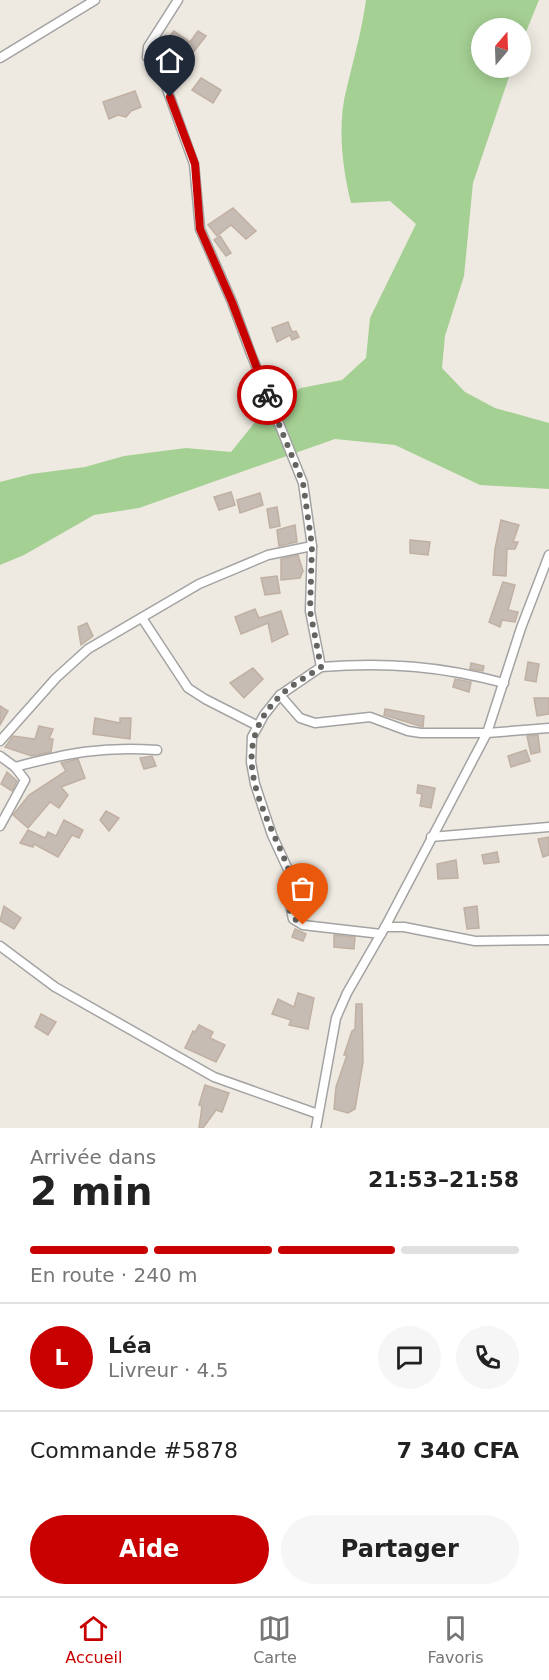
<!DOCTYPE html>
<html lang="fr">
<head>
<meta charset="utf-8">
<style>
  :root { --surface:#fff; --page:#f6f6f6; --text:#222; --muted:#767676; --line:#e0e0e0; --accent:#c80000 }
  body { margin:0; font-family:"DejaVu Sans",sans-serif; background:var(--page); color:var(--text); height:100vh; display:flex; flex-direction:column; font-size:22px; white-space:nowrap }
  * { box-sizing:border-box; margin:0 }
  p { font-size:20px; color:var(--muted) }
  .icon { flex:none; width:33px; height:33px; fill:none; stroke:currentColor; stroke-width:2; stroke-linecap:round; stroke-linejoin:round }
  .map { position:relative; height:1128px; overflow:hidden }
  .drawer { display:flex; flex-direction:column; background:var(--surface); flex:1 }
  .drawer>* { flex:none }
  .needle { width:39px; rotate:19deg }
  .controls { position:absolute; left:471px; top:18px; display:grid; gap:12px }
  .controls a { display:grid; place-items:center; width:60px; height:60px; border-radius:50%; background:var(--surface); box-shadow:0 3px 15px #0003; font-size:30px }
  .pin { position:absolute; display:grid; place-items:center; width:51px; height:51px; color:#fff; margin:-62px -26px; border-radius:50% 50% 50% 0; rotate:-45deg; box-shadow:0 0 6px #0007 }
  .pin .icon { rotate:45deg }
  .courier { position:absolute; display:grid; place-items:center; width:60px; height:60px; margin:-30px; border:4px solid #c80000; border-radius:50%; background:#fff; color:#222; box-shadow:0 2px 8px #0007 }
  .headline em { font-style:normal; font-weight:600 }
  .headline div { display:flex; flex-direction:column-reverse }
  .headline { display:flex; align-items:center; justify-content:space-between; height:102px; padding:0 30px }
  h1 { font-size:39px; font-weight:600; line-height:45px }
  .bar { display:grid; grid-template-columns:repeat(4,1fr); gap:9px 6px; align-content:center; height:72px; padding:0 30px }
  .bar i { height:8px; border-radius:4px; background:var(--line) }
  .bar .on { background:var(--accent) }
  .bar p { grid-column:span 4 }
  .line { display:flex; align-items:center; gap:15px; padding:0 30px; border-top:2px solid var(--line) }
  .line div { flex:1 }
  .round { display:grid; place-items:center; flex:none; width:63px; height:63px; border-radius:32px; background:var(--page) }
  .cta { display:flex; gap:12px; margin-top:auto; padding:12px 30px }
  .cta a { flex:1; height:69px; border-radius:36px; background:var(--accent); color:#fff; font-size:24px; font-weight:600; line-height:69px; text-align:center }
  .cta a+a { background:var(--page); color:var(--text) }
  .tabs { display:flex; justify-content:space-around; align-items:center; height:84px; border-top:2px solid var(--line); background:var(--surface); font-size:16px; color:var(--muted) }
  .tabs a { display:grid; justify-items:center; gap:3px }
  .tabs .on { color:var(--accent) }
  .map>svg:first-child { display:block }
  .forest { fill:#a5d093 }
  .building { fill:#c6bcb4; stroke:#c1b0a2; stroke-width:1.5 }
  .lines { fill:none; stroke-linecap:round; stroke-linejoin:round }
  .minor-casing { stroke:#a3a3a3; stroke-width:11 }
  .minor { stroke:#fff; stroke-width:8 }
  .done { stroke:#666461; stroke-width:6; stroke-dasharray:0 10.8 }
  .route { stroke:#c80000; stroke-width:8 }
</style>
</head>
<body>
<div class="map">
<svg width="549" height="1128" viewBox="0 0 549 1128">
  <rect width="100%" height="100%" fill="#eeeae1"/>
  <path class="forest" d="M 366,0 L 539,0 L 521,44 L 520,28 L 482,28 L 482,68 L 512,68 L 473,183 L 464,276 L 445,336 L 442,368 L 465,392 L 495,408 L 549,423 L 549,489 L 480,485 L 395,445 L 335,439 L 139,508 L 94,515 L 24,555 L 0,565 L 0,482 L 31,474 L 85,467 L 124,456 L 186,448 L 231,452 L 264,411 L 301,388 L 342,380 L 366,358 L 370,318 L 416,224 L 390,201 L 351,203 C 342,167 337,123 347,87 C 354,57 362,30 366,0 Z"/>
  <g class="building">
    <path d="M 174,31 L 190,42 L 198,31 L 206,36 L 191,55 L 168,38 Z"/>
    <path d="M 160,49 L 170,58 L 163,65 L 154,55 Z"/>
    <path d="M 201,78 L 221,90 L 213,103 L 192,90 Z"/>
    <path d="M 135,91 L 141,107 L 131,111 L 126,117 L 118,115 L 109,119 L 103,102 Z"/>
    <path d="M 233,208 L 256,231 L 246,239 L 231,225 L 217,236 L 208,225 Z"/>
    <path d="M 220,236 L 231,253 L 226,256 L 214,240 Z"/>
    <path d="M 288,322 L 292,332 L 296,331 L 299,337 L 292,340 L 290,335 L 277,342 L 272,328 Z"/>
    <path d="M 231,492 L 235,505 L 219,510 L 214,497 Z"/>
    <path d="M 260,493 L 263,505 L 240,513 L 237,500 Z"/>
    <path d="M 277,507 L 280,526 L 270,528 L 267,509 Z"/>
    <path d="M 501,520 L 519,525 L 513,542 L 518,542 L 515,549 L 507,549 L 506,576 L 493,575 L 495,549 Z"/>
    <path d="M 295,525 L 297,542 L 279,546 L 277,530 Z"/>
    <path d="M 410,540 L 430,542 L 428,555 L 410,553 Z"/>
    <path d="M 298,555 L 303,571 L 300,578 L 281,580 L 281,559 Z"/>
    <path d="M 277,576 L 280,593 L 265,595 L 261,578 Z"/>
    <path d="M 503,582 L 515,585 L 508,610 L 518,612 L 515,622 L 502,620 L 500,627 L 489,622 Z"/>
    <path d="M 255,609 L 259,618 L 281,611 L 288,634 L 272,642 L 268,623 L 241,634 L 235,617 Z"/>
    <path d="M 87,623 L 93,636 L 81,645 L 78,627 Z"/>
    <path d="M 528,662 L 539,664 L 536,682 L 525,680 Z"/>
    <path d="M 471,663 L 484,666 L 483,671 L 470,669 Z"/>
    <path d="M 253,668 L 263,679 L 244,698 L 230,683 Z"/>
    <path d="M 455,679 L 471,682 L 469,692 L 453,687 Z"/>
    <path d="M 534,698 L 549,698 L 549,714 L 537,716 Z"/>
    <path d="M 0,706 L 8,711 L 0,725 Z"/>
    <path d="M 385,709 L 424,716 L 423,727 L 384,715 Z"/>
    <path d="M 95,718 L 120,723 L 120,718 L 131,718 L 130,739 L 93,734 Z"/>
    <path d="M 39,726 L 53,729 L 49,739 L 53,739 L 51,752 L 32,756 L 5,747 L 13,736 L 35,739 Z"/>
    <path d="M 538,735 L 540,752 L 531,754 L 527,736 Z"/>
    <path d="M 526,750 L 530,761 L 511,767 L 508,756 Z"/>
    <path d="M 152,756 L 156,766 L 144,769 L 140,758 Z"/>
    <path d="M 78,759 L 85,778 L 61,787 L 68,795 L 59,808 L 50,802 L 28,828 L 13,815 L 29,795 L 66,771 L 61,763 Z"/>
    <path d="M 7,772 L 17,781 L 12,791 L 1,784 Z"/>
    <path d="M 418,785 L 435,788 L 431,808 L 420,806 L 422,794 L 417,793 Z"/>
    <path d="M 106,811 L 119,818 L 109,831 L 100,820 Z"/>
    <path d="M 64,820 L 83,830 L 79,838 L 72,835 L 58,857 L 34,844 L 33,847 L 20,843 L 28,830 L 45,838 L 48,832 L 56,836 Z"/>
    <path d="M 549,837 L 549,855 L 543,857 L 538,839 Z"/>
    <path d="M 497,852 L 499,862 L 484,864 L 482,855 Z"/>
    <path d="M 456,860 L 458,878 L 438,879 L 437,864 Z"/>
    <path d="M 4,906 L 21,918 L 14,929 L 0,921 Z"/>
    <path d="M 477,906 L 479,928 L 467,929 L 464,908 Z"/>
    <path d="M 295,929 L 306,934 L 303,941 L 292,937 Z"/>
    <path d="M 334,935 L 355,937 L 354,949 L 334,947 Z"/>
    <path d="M 298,993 L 314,998 L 308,1029 L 289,1025 L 291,1020 L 272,1014 L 278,999 L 294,1007 Z"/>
    <path d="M 356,1004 L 362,1004 L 363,1062 L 355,1109 L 348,1113 L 334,1109 L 336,1087 L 347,1055 L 344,1055 L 352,1031 L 355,1029 Z"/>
    <path d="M 41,1014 L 56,1022 L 48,1035 L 35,1027 Z"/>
    <path d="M 199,1025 L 213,1032 L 210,1038 L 225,1045 L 216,1062 L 185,1048 L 193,1031 L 195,1032 Z"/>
    <path d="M 205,1085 L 229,1093 L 222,1112 L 216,1110 L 203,1128 L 199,1128 L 202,1106 L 199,1105 Z"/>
  </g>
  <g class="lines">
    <defs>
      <g id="minor">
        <path d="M 178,0 L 148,47 L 147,57 L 163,78 L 194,164 L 200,229 L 232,302 L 251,354 L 303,483 L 312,546 L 310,611 L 321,667 L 280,695 L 264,715 L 252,737 L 251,762 L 255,784 L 272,835 L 291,876 L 289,901 L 293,919 L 303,925 L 381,934"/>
        <path d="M 0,58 L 95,0"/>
        <path d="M 142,618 L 188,688 L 205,699 L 258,726"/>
        <path d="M 321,667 C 387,662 440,666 504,683"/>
        <path d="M 280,695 L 300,718 L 315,723 L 370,717 L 408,731 L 421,733 L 487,733 L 549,728"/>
        <path d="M 0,741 L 56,678 L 88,649 L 199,584 L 268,555 L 312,546"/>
        <path d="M 0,756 L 15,767 L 25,780 L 0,826"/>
        <path d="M 15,767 C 68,753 103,746 157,750"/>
        <path d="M 431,837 L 549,827"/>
        <path d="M 385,927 L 404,927 L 475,941 L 549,940"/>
        <path d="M 0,946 L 55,987 L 214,1077 L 318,1114"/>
        <path d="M 316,1128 L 336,1018 L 347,993 L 385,927 L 487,733 L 521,628 L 549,555"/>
      </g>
    </defs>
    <use href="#minor" class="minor-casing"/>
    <use href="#minor" class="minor"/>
  </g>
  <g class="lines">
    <path class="done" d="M 267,395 L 303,483 L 312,546 L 310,611 L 321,667 C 308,676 291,685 280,696 C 222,753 267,812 290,873 C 298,894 276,909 303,925"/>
    <path class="route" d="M 170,97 L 195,164 L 200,229 L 232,302 L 267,395"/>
  </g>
</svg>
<div class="controls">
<a><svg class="needle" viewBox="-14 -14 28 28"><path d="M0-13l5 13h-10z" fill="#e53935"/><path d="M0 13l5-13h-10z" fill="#767676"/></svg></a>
</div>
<div class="pin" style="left:303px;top:925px;background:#ea580c"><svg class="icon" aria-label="bag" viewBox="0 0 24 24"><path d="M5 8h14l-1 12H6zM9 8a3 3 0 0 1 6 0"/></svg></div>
<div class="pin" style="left:170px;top:97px;background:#1f2937"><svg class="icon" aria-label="home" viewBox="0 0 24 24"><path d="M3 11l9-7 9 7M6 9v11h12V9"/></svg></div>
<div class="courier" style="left:267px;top:395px"><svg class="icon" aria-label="bike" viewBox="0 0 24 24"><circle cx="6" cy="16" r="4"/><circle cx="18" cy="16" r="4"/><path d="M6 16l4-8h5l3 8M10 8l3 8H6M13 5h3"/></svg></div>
</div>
<section class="drawer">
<div class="headline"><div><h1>2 min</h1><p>Arrivée dans</p></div><em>21:53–21:58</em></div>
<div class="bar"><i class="on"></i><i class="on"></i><i class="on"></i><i></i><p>En route · 240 m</p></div>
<div class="line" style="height:108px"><b class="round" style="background:var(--accent);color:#fff">L</b><div><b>Léa</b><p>Livreur · 4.5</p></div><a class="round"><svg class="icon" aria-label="chat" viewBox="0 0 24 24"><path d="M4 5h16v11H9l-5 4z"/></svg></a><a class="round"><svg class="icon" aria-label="phone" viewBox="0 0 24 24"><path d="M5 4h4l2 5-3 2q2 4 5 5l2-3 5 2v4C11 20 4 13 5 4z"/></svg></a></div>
<div class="line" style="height:78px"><div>Commande #5878</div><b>7 340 CFA</b></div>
<div class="cta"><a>Aide</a><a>Partager</a></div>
</section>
<nav class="tabs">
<a class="on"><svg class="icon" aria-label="home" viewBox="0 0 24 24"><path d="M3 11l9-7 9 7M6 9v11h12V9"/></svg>Accueil</a>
<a><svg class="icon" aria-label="map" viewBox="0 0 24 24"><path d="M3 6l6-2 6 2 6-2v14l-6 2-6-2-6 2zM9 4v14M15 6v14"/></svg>Carte</a>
<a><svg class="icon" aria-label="saved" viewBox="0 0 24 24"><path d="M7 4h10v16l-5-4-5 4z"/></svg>Favoris</a>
</nav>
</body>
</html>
